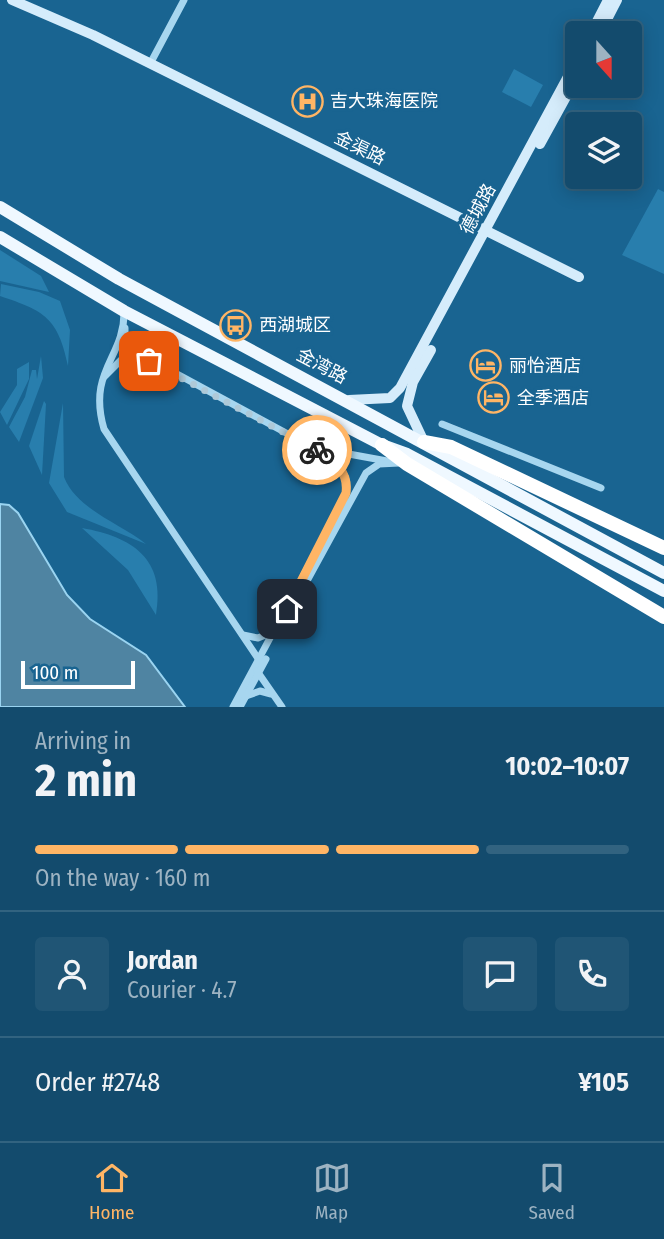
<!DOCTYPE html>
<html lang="en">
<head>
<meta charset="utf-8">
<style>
  :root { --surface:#134b6d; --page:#205575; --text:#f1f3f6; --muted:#9db3c2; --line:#326380; --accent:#ffb565 }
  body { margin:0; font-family:"Fira Sans Condensed","Noto Sans SC",sans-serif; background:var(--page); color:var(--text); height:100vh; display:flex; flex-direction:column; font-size:26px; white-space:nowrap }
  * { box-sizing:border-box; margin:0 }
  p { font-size:23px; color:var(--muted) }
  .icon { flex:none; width:38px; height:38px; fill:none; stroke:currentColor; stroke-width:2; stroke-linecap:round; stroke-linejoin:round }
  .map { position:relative; height:707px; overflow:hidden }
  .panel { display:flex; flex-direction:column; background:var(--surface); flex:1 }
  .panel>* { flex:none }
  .needle { width:46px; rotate:159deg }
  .tools { position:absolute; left:565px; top:21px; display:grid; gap:14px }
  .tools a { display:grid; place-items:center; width:77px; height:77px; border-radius:7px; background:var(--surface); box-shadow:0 4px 18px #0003,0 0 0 2px var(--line); font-size:35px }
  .scale { position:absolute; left:21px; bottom:18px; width:114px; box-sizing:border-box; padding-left:7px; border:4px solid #fff; border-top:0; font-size:19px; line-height:24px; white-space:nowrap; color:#fff; -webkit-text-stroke:5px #196491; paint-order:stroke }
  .pin { position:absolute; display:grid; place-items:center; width:60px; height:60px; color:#fff; margin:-30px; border-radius:14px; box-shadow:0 4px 10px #0006 }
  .courier { position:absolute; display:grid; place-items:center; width:70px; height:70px; margin:-35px; border:5px solid #ffb565; border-radius:50%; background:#fff; color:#222; box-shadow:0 2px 9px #0007 }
  .summary em { font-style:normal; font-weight:700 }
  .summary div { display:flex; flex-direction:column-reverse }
  .summary { display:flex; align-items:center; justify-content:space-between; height:119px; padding:0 35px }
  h1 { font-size:46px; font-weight:700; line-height:52px }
  .bar { display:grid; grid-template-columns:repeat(4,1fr); gap:10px 7px; align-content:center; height:84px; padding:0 35px }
  .bar i { height:9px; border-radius:5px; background:var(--line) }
  .bar .selected { background:var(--accent) }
  .bar p { grid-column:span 4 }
  .line { display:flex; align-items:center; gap:18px; padding:0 35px; border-top:2px solid var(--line) }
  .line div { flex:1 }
  .round { display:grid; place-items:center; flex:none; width:74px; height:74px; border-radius:7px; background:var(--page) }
  .tabs { display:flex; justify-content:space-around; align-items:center; height:98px; border-top:2px solid var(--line); background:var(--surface); font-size:19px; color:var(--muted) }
  .tabs a { display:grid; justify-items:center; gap:4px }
  .tabs .selected { color:var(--accent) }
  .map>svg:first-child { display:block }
  .green { fill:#287ead }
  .water { fill:#4f84a2; stroke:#9ad4f1; stroke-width:2 }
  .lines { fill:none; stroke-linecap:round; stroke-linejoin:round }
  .street { stroke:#a7d6ef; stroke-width:7 }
  .secondary { stroke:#d5ecfb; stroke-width:10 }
  .primary { stroke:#eff8ff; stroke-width:12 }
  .highway { stroke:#fff; stroke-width:14 }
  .done { stroke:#aec9d8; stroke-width:7; stroke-dasharray:0 12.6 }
  .route { stroke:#ffb565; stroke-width:9 }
  .labels { text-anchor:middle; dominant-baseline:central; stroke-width:7; stroke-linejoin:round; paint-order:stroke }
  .poi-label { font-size:18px; fill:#fff; stroke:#196491; text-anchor:start }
  .street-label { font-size:18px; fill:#fff; stroke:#196491 }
</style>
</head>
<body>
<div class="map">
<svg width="664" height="707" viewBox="0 0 664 707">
  <rect width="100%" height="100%" fill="#196491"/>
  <g class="green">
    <path d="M 514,69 L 543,85 L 531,107 L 502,92 Z"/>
    <path d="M 658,189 L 664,192 L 664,274 L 622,255 Z"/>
    <path d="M 0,250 L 41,276 L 49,292 L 0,281 Z"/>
    <path d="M 1,284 L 39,292 L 60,301 L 70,330 L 68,366 C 58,318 45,311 0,296 Z"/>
    <path d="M 41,356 L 43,378 L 19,442 L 9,427 L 25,397 L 32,370 L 36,370 L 37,379 Z"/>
    <path d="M 29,362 L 29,379 L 7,425 L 0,412 L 17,385 L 17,369 Z"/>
    <path d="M 44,401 L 46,404 L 42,475 L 29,446 Z"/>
    <path d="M 63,403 L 64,477 C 77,510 120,523 146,544 L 67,512 L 49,483 Z"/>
    <path d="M 82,528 C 133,537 166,559 156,615 L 128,570 Z"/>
  </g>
  <path class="water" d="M 0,504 L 9,505 L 18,513 L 67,595 L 90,619 L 146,655 L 185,707 L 0,707 Z"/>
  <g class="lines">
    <g class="street">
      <path d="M 150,64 L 184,0"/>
      <path d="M 124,311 C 125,358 87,370 104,429 L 261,663"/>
      <path d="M 125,328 L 125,341 L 129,348 L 312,447 C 332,460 355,472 344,500 L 233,707"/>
      <path d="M 105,376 L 121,360 L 145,360"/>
      <path d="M 442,424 L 601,488"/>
      <path d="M 316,448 L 387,461"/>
      <path d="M 302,590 L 366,473 L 379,464 L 399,463"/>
      <path d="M 243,635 L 258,638 L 275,631"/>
      <path d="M 257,671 L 282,707"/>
      <path d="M 246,696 L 260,691 L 271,694"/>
      <path d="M 240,707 L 266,659"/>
    </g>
    <g class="secondary">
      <path d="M 12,0 L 93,35 L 579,277"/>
      <path d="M 591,33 L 608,0"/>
      <path d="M 600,33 L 617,0"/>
      <path d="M 540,144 L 578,75"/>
      <path d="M 349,400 L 390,398 L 400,388 L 578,58"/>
      <path d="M 424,442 L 407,406 L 413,382 L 431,350"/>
    </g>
    <g class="primary">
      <path d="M 0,207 L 119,279 L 664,573"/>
      <path d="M 0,237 L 124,311 L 382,445 L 407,454 L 664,591"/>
    </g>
    <g class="highway">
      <path d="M 424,442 L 451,447 L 664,548"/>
      <path d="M 382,445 L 407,464 L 664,617"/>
    </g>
  </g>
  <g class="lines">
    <path class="done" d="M 149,361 L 317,450"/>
    <path class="route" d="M 287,609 L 346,493 C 349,470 333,461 317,450"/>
  </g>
  <defs>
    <symbol id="hospital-ring" viewBox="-11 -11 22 22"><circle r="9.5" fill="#196491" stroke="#ffb565" stroke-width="1.5"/><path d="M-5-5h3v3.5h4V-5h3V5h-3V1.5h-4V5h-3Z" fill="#ffb565"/></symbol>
    <symbol id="bus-ring" viewBox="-11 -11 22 22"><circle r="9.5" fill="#196491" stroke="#ffb565" stroke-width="1.5"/><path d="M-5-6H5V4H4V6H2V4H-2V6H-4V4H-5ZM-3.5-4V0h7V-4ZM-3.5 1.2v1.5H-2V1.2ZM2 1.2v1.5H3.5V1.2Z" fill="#ffb565"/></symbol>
    <symbol id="hotel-ring" viewBox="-11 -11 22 22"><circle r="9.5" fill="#196491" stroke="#ffb565" stroke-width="1.5"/><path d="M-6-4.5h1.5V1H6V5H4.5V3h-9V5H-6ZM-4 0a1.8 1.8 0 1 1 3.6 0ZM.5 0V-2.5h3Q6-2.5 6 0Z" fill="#ffb565"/></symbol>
  </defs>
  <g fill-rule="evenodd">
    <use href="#hospital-ring" x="290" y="84" width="35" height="35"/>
    <use href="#bus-ring" x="218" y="308" width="35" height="35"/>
    <use href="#hotel-ring" x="468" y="348" width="35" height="35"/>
    <use href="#hotel-ring" x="476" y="380" width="35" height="35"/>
  </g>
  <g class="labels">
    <g class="poi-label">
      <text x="330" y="101">吉大珠海医院</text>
      <text x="259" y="325">西湖城区</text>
      <text x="509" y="366">丽怡酒店</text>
      <text x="517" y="398">全季酒店</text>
    </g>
    <g class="street-label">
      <text transform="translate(360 148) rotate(26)">金渠路</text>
      <text transform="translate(478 209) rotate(-62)">德城路</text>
      <text transform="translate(322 366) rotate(28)">金湾路</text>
    </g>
  </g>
</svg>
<div class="tools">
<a><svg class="needle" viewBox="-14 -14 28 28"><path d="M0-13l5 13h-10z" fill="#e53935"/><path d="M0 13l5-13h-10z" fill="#9db3c2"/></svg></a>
<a><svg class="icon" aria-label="layers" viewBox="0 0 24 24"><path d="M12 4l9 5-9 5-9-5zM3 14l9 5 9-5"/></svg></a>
</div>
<div class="scale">100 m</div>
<div class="pin" style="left:149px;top:361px;background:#ea580c"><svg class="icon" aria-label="bag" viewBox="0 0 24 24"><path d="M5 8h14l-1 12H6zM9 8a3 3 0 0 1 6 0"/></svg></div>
<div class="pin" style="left:287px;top:609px;background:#1f2937"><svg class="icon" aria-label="home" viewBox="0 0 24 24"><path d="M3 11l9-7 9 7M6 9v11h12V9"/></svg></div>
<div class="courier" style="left:317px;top:450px"><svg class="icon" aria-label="bike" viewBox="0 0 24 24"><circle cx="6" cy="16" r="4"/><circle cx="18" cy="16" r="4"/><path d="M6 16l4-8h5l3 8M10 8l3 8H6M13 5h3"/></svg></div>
</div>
<section class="panel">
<div class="summary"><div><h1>2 min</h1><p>Arriving in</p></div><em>10:02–10:07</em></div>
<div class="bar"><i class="selected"></i><i class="selected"></i><i class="selected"></i><i></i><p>On the way · 160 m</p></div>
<div class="line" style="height:126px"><a class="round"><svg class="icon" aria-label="person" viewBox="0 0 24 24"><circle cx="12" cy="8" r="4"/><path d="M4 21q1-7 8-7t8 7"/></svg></a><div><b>Jordan</b><p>Courier · 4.7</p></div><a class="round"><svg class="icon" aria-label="chat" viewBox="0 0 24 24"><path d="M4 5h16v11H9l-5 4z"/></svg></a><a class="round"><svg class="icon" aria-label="phone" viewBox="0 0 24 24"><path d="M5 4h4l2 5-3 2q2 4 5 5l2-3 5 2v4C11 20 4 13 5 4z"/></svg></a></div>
<div class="line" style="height:91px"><div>Order #2748</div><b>¥105</b></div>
</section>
<nav class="tabs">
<a class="selected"><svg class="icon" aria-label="home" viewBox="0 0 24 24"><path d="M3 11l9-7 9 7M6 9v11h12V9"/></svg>Home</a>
<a><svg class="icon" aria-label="map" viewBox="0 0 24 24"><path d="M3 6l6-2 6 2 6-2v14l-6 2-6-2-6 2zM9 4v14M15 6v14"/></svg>Map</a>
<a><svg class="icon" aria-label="saved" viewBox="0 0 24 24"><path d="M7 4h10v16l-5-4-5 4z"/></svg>Saved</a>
</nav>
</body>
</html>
